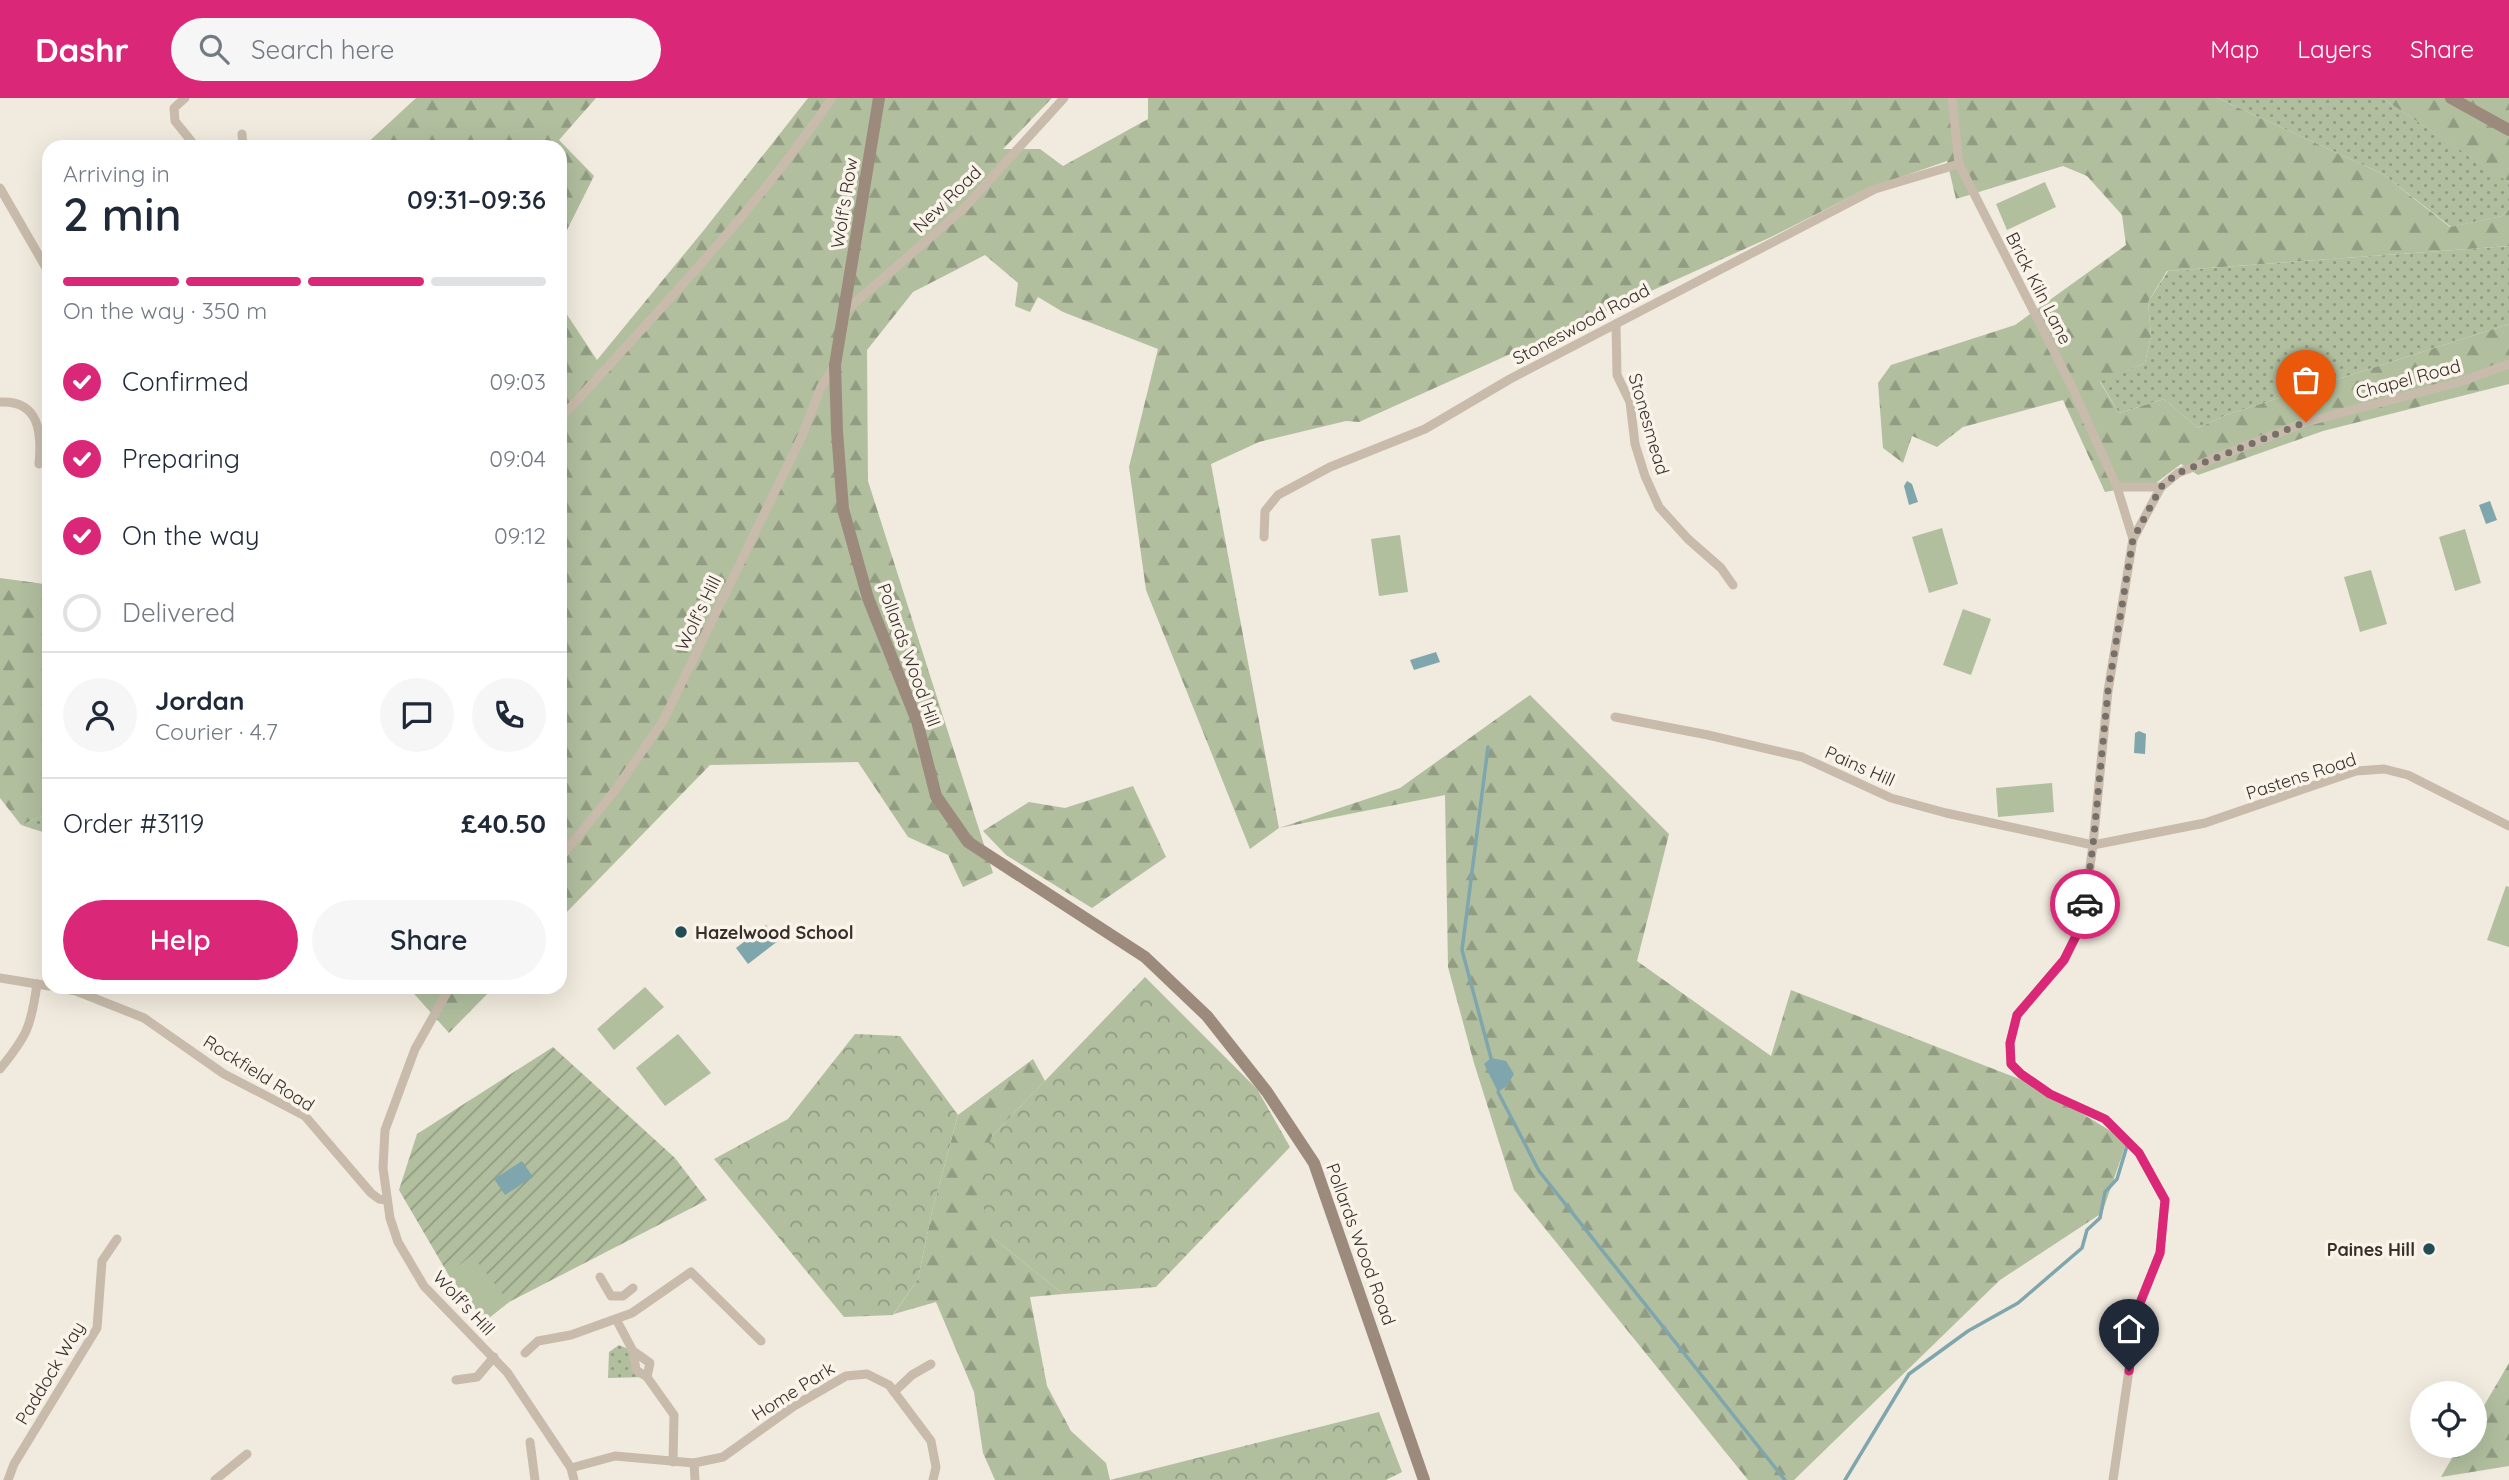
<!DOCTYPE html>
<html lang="en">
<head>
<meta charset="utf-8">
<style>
  :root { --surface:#fff; --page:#f6f6f7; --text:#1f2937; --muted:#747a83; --line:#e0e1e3; --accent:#db2777 }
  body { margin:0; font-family:Quicksand,sans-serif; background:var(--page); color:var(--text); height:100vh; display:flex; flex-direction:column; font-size:26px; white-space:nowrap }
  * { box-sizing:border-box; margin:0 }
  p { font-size:23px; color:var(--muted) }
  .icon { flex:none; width:38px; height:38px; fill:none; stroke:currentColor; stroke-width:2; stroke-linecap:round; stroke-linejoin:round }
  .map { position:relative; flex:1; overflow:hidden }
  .details { position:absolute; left:42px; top:42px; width:525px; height:854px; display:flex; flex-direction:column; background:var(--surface); border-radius:21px; box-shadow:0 7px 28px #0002 }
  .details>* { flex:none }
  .controls { position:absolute; left:2410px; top:1283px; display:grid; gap:14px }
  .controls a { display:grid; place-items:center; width:77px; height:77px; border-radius:50%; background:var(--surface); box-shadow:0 7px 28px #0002; font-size:35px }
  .pin { position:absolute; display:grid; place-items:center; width:60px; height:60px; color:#fff; margin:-72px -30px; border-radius:50% 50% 50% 0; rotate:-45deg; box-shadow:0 0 7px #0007 }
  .pin .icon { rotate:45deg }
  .courier { position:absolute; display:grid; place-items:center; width:70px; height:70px; margin:-35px; border:5px solid #db2777; border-radius:50%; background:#fff; color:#222; box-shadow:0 2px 9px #0007 }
  .summary em { font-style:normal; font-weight:600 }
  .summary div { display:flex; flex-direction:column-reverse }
  .summary { display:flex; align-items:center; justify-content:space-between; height:119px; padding:0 21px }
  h1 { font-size:46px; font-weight:600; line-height:52px }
  .bar { display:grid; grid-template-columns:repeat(4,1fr); gap:10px 7px; align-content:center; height:84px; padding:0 21px }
  .bar i { height:9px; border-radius:5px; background:var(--line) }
  .bar .active { background:var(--accent) }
  .bar p { grid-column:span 4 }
  .line { display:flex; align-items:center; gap:18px; padding:0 21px; border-top:2px solid var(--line) }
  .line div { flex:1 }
  .round { display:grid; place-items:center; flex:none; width:74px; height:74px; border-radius:37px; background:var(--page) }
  ol { padding:0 21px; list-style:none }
  li { display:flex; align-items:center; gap:21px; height:77px }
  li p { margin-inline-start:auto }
  li .icon { padding:7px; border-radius:50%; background:var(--accent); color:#fff; stroke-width:4 }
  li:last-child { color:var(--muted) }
  li i { width:38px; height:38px; border:4px solid var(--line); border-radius:50% }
  .primary-button { display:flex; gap:14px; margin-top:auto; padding:14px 21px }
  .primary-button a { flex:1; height:80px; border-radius:42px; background:var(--accent); color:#fff; font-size:28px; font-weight:600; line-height:80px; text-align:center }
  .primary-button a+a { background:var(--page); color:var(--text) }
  header { display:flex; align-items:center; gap:42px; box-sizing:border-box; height:98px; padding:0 35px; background:var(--accent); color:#fff }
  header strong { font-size:33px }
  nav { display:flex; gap:38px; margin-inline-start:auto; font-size:24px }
  .search { width:490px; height:63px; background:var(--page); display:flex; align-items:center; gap:18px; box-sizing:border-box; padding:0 24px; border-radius:38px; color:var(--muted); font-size:26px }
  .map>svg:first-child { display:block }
  .grass { fill:url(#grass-dots) }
  .forest { fill:url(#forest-firs) }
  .park { fill:url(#park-crowns) }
  .garden { fill:url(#garden-furrows) }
  .pitch { fill:#b1bf9f }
  .water { fill:#7fa6ac }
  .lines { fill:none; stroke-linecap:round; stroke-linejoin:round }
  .stream { stroke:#7fa6ac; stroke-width:3.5 }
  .street { stroke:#c8bbab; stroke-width:9 }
  .secondary { stroke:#9c8b7c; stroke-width:12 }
  .done { stroke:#777069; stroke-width:7; stroke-dasharray:0 12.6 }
  .route { stroke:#db2777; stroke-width:9 }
  .poi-dot { fill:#224d55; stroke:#f9f3ea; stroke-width:2.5 }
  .labels { text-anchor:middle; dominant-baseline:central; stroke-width:7; stroke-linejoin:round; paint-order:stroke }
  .street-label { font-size:18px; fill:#362f2a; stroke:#f9f3ea }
  .poi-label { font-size:18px; font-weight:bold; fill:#362f2a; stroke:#f9f3ea; text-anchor:start }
</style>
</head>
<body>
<header>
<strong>Dashr</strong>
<div class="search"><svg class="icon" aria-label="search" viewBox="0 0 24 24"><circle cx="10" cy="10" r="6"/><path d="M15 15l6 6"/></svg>Search here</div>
<nav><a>Map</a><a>Layers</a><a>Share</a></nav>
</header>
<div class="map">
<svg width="2509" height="1382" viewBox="0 0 2509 1382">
  <defs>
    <pattern id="grass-dots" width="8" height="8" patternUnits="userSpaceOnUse" patternTransform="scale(1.75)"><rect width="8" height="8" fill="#b1bf9f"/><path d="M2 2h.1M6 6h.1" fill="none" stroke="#919c82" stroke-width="1.8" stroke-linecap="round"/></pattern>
    <pattern id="forest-firs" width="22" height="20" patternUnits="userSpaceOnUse" patternTransform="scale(1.75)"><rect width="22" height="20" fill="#b1bf9f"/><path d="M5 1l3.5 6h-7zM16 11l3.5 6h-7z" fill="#919c82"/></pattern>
    <pattern id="park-crowns" width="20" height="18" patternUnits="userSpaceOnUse" patternTransform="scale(1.75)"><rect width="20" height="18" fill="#b1bf9f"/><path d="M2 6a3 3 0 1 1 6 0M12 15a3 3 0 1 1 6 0" fill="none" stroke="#919c82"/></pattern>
    <pattern id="garden-furrows" width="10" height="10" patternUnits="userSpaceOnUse" patternTransform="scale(1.75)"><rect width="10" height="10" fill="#b1bf9f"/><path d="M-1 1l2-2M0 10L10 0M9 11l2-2" fill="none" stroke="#919c82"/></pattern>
  </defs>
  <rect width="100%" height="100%" fill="#f1eade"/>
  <g class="grass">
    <path d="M 2217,0 L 2382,0 L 2509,84 L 2509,111 L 2502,118 L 2451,129 L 2383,76 Z"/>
    <path d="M 2509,148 L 2509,226 L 2226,317 L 2198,330 L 2164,301 L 2119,315 L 2100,283 L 2145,265 L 2151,238 L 2148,204 L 2168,173 Z"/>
    <path d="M 49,715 L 49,736 L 21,727 Z"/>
    <path d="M 619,1247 L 633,1253 L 636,1272 L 647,1279 L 608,1280 L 609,1254 Z"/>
  </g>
  <g class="forest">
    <path d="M 416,0 L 596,0 L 559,42 L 594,78 L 560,146 L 560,49 L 363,49 Z"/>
    <path d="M 808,0 L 1052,0 L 1003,51 L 1040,51 L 1063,68 L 1148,21 L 1148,0 L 2217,0 L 2383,76 L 2450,129 L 2502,118 L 2509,111 L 2509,148 L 2167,173 L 2148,204 L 2151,238 L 2145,265 L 2100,284 L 2119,315 L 2164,301 L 2198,330 L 2226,317 L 2509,226 L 2509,286 L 2323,333 L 2198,377 L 2181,366 L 2156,385 L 2105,394 L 2063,302 L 1963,329 L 1937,349 L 1912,338 L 1903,365 L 1883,350 L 1878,285 L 1891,267 L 2015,227 L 2126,147 L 2122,117 L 2087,78 L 2063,68 L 1956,101 L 1947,63 L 1864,92 L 1769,140 L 1359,324 L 1346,323 L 1259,344 L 1211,366 L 1279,730 L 1250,751 L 1146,492 L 1129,369 L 1158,251 L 1063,214 L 1038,199 L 1030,214 L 1015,208 L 1018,185 L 985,157 L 913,194 L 867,252 L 868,383 L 993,775 L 963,789 L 948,757 L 908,739 L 858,664 L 710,667 L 560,821 L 560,206 L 597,262 L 704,132 Z"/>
    <path d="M 2382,0 L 2509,0 L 2509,84 L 2496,76 Z"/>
    <path d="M 49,478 L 49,715 L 21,727 L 0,700 L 0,480 L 44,486 Z"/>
    <path d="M 1530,597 L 1669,736 L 1637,863 L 1771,958 L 1791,892 L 2037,988 L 2127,1043 L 2102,1115 L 2000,1182 L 1794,1382 L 1748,1382 L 1514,1092 L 1474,965 L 1448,869 L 1445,697 L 1279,730 L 1400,690 Z"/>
    <path d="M 1133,688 L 1166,759 L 1092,810 L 1006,757 L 983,733 L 1029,704 L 1065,710 Z"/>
    <path d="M 408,889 L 494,889 L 449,935 Z"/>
    <path d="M 1033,961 L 1045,983 L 992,1038 L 992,1139 L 1063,1196 L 1030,1199 L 1047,1288 L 1071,1333 L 1106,1365 L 1110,1382 L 995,1382 L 983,1355 L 974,1294 L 936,1204 L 894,1216 L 918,1181 L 932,1113 L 958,1017 Z"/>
    <path d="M 2509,1265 L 2509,1368 L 2441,1379 L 2459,1348 L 2474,1348 L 2475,1323 Z"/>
  </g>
  <g class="park">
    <path d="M 1145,879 L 1257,991 L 1290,1049 L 1156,1189 L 1063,1196 L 992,1139 L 975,1079 L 992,1038 Z"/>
    <path d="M 855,936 L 900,938 L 958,1017 L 932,1113 L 918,1181 L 893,1217 L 844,1219 L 714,1061 L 788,1021 Z"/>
    <path d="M 1379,1314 L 1402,1374 L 1386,1382 L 1110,1382 Z"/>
  </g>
  <path class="garden" d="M 553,949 L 675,1060 L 707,1102 L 509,1204 L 485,1223 L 448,1176 L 399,1092 L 417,1036 Z"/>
  <g class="pitch">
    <path d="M 2045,84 L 2056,109 L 2007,132 L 1996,106 Z"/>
    <path d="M 1942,430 L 1958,486 L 1929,495 L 1912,439 Z"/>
    <path d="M 2465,431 L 2481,485 L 2455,493 L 2439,439 Z"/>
    <path d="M 1400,437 L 1408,494 L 1379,498 L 1371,441 Z"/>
    <path d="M 2371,472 L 2387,526 L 2360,534 L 2344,479 Z"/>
    <path d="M 1963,511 L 1991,521 L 1971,577 L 1943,567 Z"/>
    <path d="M 2052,685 L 2054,714 L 1998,719 L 1996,690 Z"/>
    <path d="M 2506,788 L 2509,789 L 2509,849 L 2487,842 Z"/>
    <path d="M 645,889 L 664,909 L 614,952 L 597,931 Z"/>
    <path d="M 678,936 L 711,975 L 665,1008 L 636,970 Z"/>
    <path d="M 472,1157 L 509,1204 L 485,1223 L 448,1176 Z"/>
  </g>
  <g class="water">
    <path d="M 1907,383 L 1912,386 L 1918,404 L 1909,407 L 1904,388 Z"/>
    <path d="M 2490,403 L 2497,422 L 2486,426 L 2479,407 Z"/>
    <path d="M 1436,554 L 1440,564 L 1414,572 L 1410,562 Z"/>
    <path d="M 2139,633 L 2146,636 L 2145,656 L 2134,655 L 2135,635 Z"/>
    <path d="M 766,827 L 778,843 L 748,866 L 736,850 Z"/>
    <path d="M 1491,960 L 1506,963 L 1514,976 L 1507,988 L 1498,994 L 1484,966 Z"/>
    <path d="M 522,1063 L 533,1079 L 505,1097 L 494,1081 Z"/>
  </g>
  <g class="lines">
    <g class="stream">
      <path d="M 1488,649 L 1462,852 L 1491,960"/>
      <path d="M 1498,994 L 1539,1073 L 1785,1382"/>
      <path d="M 1845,1382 L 1909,1276 L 1968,1233 L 2018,1205 L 2082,1150 L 2087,1132 L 2100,1120 L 2105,1094 L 2117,1081 L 2127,1048"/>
    </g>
    <g class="street">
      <path d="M 185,0 L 174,10 L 175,23 L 196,49"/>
      <path d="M 1952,0 L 1959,66 L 2071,287 L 2117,389 L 2133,441 L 2108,593 L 2093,747 L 2082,826 L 2064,862 L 2017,917 L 2010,945 L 2011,966 L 2021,976 L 2050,996 L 2105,1021 L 2139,1055 L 2165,1102 L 2160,1155 L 2138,1210 L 2113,1382"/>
      <path d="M 242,36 L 243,49"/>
      <path d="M 0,90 L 49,175"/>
      <path d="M 844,214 L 965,109 L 1064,0"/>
      <path d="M 1616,226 L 1617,277 L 1630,304 L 1635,346 L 1645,378 L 1659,409 L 1688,441 L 1721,470 L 1733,487"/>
      <path d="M 0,304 C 40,302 42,336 39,366"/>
      <path d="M 560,321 C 654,217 753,116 832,0"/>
      <path d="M 2117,389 L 2161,389 L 2133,441"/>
      <path d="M 2161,389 L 2178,375 L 2306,324 L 2460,284 L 2509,266"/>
      <path d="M 1264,439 L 1265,413 L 1278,397 L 1330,369 L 1425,331 L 1510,281 L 1875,91 L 1959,66"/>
      <path d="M 1615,619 L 1708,637 L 1802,659 L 1891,700 L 1946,715 L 2093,747 L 2205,725 L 2356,673 L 2384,671 L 2408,677 L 2509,728"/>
      <path d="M 560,760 L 616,691 L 663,623 L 802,338 L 821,289 L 835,267"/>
      <path d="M 0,880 L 49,888"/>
      <path d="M 54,889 L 76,893 L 144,920 L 224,976 L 305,1018 L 371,1095 L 379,1101 L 386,1102"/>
      <path d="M 450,889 L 415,951 L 385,1032 L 383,1070 L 390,1120 L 398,1144 L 424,1188 L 507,1274 L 571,1370 L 574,1382"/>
      <path d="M 0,971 C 27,938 31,929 37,886"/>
      <path d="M 600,1179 L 611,1198 L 623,1198 L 633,1190"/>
      <path d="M 616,1221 L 633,1253 L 636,1272 L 647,1279 L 674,1317 L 673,1364"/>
      <path d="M 633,1253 L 650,1265 L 647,1279"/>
      <path d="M 525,1255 L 538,1243 L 571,1237 L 632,1215 L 691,1174 L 761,1243"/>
      <path d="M 456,1282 L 477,1279 L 494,1259"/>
      <path d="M 894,1294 L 912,1277 L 931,1266"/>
      <path d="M 530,1344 L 535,1382"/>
      <path d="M 694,1365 L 695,1382"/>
      <path d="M 571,1370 L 615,1358 L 694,1365 L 723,1359 L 794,1308 L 846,1278 L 867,1276 L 889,1287 L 931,1343 L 936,1369 L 933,1382"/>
      <path d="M 8,1382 L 14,1366 L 97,1230 L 102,1163 L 117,1141"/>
      <path d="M 215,1382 L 247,1356"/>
    </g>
    <g class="secondary">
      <path d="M 879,0 L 835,267 L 837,333 L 843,411 L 868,500 L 917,623 L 936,698 L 968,744 L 1145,859 L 1207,918 L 1267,994 L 1314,1065 L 1424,1382"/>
      <path d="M 2451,0 L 2509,32"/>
    </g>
  </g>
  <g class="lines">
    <path class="done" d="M 2085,806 L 2093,747 L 2108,593 L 2133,441 L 2161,389 L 2178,375 L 2306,324"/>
    <path class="route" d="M 2085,806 L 2082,826 L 2064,862 L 2017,917 L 2010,945 L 2011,966 L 2021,976 L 2050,996 L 2105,1021 L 2139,1055 L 2165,1102 L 2160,1155 L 2138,1210 L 2129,1273"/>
  </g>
  <g class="poi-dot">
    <circle cx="681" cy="834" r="7"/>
    <circle cx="2429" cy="1151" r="7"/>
  </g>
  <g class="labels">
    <g class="street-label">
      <text transform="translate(947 101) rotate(-44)">New Road</text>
      <text transform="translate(844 105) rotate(-81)">Wolf's Row</text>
      <text transform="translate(2039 190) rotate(63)">Brick Kiln Lane</text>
      <text transform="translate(1581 226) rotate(-28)">Stoneswood Road</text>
      <text transform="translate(2408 281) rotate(-15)">Chapel Road</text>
      <text transform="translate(1649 326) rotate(74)">Stonesmead</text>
      <text transform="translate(698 515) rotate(-64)">Wolf's Hill</text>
      <text transform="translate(909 557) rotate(70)">Pollards Wood Hill</text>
      <text transform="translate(1860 668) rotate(24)">Pains Hill</text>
      <text transform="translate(2301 678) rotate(-18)">Pastens Road</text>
      <text transform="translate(259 975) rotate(32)">Rockfield Road</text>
      <text transform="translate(1361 1146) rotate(70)">Pollards Wood Road</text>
      <text transform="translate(464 1205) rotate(47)">Wolf's Hill</text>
      <text transform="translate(50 1275) rotate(-59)">Paddock Way</text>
      <text transform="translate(793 1293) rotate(-32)">Home Park</text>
    </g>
    <g class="poi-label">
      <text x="695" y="834">Hazelwood School</text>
      <text x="2415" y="1151" text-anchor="end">Paines Hill</text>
    </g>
  </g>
</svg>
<div class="controls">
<a><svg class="icon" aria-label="locate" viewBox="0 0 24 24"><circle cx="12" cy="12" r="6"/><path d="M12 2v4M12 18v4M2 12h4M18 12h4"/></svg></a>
</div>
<div class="pin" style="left:2306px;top:324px;background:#ea580c"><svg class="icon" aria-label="bag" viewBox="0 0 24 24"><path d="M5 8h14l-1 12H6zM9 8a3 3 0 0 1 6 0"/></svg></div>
<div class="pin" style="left:2129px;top:1273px;background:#1f2937"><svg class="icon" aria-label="home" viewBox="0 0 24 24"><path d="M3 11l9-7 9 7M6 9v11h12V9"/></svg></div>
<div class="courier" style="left:2085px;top:806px"><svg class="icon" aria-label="car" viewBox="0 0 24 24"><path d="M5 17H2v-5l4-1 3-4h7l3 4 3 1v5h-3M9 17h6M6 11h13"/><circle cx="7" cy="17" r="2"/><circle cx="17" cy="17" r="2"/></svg></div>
<section class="details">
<div class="summary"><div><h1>2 min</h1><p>Arriving in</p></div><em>09:31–09:36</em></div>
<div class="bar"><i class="active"></i><i class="active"></i><i class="active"></i><i></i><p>On the way · 350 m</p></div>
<ol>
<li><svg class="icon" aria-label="check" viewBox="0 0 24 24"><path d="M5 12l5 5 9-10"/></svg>Confirmed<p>09:03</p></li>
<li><svg class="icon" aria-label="check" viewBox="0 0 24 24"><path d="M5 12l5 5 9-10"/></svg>Preparing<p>09:04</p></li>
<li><svg class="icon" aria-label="check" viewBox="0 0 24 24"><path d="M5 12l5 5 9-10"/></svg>On the way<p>09:12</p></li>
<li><i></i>Delivered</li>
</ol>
<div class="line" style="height:126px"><a class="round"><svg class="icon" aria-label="person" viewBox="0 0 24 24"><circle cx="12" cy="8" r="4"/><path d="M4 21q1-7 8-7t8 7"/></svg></a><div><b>Jordan</b><p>Courier · 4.7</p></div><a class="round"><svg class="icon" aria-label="chat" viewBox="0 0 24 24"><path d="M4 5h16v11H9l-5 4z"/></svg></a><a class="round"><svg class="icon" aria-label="phone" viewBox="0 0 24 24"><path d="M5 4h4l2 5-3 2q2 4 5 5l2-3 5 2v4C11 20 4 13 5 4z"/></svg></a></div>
<div class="line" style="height:91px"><div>Order #3119</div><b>£40.50</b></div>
<div class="primary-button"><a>Help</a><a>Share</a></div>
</section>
</div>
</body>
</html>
